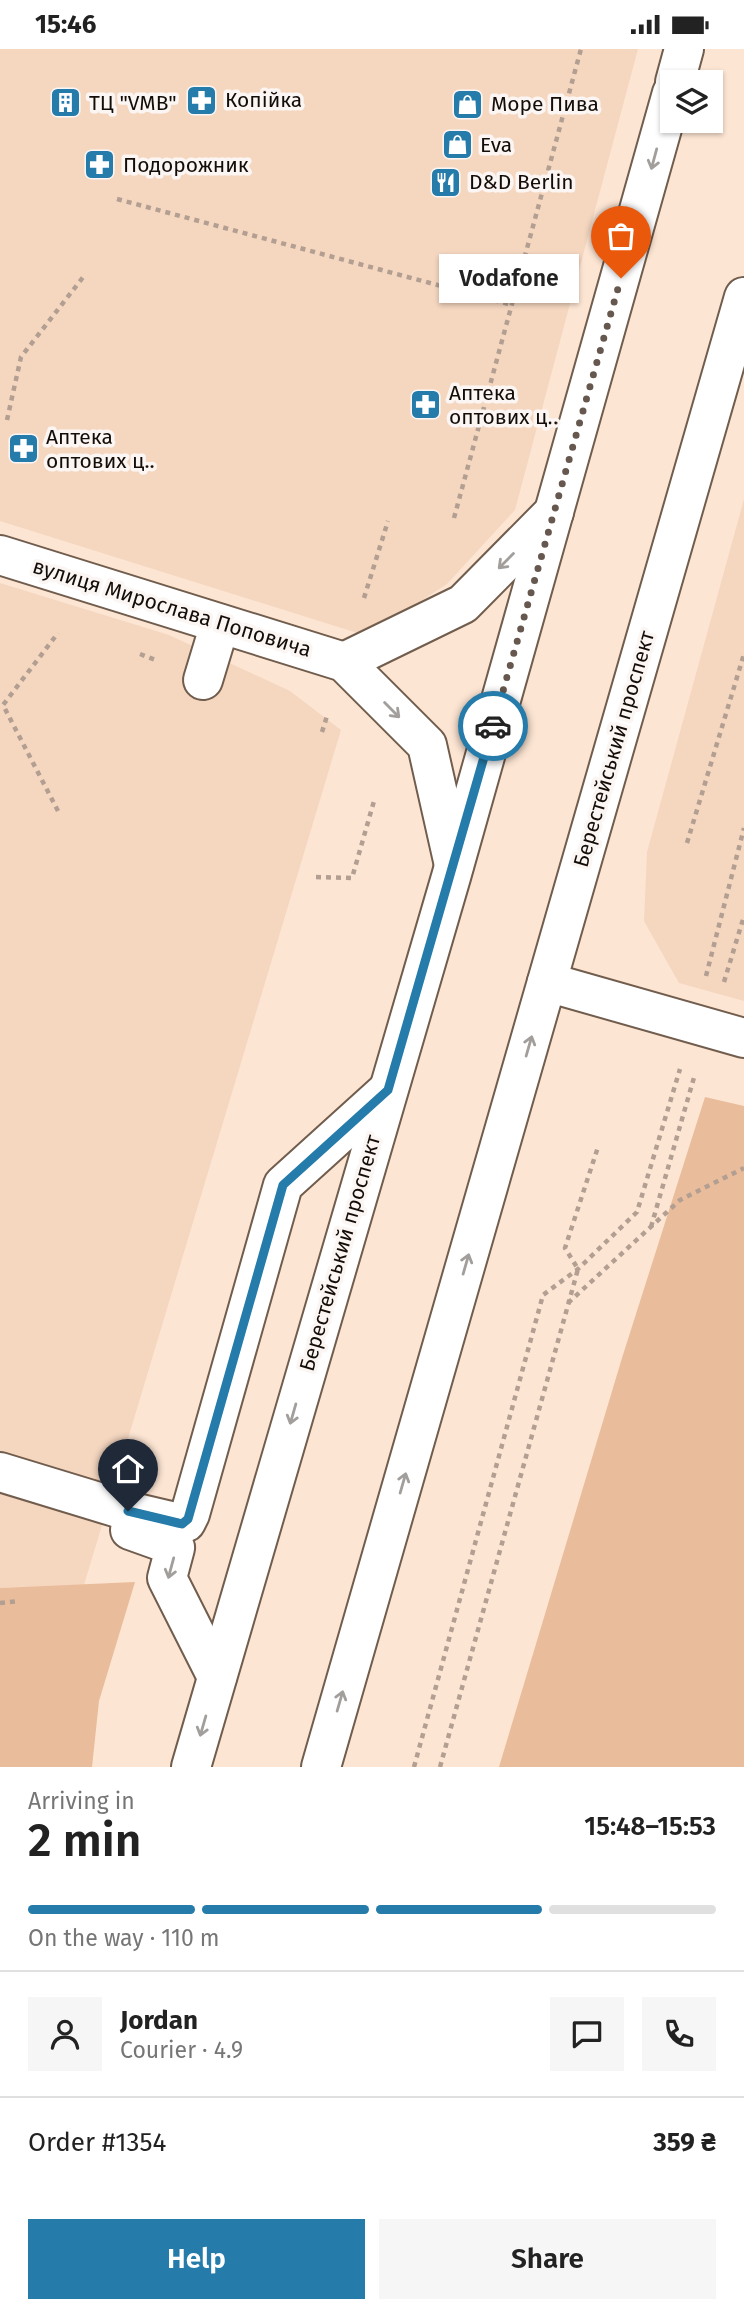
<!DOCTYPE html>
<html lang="en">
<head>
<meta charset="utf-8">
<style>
  :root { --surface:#fff; --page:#f6f6f6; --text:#222; --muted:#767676; --line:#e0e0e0; --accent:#257baa }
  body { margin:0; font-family:"Fira Sans",sans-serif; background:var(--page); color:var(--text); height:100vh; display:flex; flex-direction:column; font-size:26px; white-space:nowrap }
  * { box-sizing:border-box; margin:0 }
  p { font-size:23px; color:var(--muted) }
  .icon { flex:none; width:38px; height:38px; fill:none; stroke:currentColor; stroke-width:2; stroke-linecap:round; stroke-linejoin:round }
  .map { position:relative; height:1718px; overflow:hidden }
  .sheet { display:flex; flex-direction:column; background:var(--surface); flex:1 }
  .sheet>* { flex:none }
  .buttons { position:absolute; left:660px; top:21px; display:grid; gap:14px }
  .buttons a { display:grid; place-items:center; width:63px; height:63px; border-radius:0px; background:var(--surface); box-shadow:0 2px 5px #0004; font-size:35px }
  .pin { position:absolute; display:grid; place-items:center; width:60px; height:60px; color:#fff; margin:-72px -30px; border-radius:50% 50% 50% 0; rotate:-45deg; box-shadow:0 0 7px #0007 }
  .pin .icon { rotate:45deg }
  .courier { position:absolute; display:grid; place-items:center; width:70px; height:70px; margin:-35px; border:5px solid #257baa; border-radius:50%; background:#fff; color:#222; box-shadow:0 2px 9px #0007 }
  .bubble { position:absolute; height:49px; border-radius:0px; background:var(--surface); box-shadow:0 2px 5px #0004; font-size:23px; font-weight:600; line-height:49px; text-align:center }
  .head em { font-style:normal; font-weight:600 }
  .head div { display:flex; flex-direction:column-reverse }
  .head { display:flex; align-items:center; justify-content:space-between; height:119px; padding:0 28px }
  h1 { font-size:46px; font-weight:600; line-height:52px }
  .bar { display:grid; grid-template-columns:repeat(4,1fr); gap:10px 7px; align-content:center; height:84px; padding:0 28px }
  .bar i { height:9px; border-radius:5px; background:var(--line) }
  .bar .on { background:var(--accent) }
  .bar p { grid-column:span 4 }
  .line { display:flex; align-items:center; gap:18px; padding:0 28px; border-top:2px solid var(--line) }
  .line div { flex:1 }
  .round { display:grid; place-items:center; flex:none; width:74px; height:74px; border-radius:0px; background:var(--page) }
  .cta { display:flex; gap:14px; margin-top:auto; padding:14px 28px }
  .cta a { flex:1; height:80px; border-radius:0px; background:var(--accent); color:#fff; font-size:28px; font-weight:600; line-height:80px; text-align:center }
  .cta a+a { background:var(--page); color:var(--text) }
  .status { display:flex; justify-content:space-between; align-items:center; height:49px; padding:0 35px; background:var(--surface); direction:ltr }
  .status svg { height:19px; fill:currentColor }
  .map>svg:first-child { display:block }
  .built { fill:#f5d7c0 }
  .green { fill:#e9bc9b }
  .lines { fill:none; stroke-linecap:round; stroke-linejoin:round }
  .minor-casing { stroke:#715d4d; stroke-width:42 }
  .major-casing { stroke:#715d4d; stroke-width:42 }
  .path { stroke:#b29f92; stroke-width:4.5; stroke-dasharray:5 5; stroke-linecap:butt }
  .minor { stroke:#fff; stroke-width:38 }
  .major { stroke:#fff; stroke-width:38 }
  .oneway { stroke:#a19e9c }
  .done { stroke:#66584e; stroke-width:7; stroke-dasharray:0 12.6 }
  .route { stroke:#257baa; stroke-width:9 }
  .labels { text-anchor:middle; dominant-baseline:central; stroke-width:7; stroke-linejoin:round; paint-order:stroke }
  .poi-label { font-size:21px; fill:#140c07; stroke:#fbf6f3; text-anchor:start }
  .street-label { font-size:21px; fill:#140c07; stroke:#fbf6f3 }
</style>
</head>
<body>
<div class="status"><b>15:46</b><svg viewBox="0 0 49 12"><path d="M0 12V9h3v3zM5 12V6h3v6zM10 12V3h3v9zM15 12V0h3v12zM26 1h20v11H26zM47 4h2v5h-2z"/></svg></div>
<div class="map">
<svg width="744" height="1718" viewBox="0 0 744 1718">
  <rect width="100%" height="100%" fill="#fde5d3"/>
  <g class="built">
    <path d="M 0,0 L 638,0 L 515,461 L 447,535 L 367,587 L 0,472 Z"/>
    <path d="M 744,450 L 744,952 L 679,934 L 644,872 L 647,803 Z"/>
    <path d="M 0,534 L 169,586 L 290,642 L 341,681 L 84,1536 L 0,1539 Z"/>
  </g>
  <g class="green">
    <path d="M 705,1048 L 744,1057 L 744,1718 L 499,1718 L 622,1309 Z"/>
    <path d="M 135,1533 L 99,1652 L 92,1718 L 0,1718 L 0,1539 Z"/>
  </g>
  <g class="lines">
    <defs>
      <g id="minor">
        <path d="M 0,506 L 344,613 L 427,696 L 454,816"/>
        <path d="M 344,613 L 463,555 L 554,463"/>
        <path d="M 203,631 L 220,575"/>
        <path d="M 547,933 L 744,989"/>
        <path d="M 0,1423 L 128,1462 L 179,1474 L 186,1473 L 190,1465 L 283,1136 L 388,1041"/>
        <path d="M 130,1481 L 172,1496 L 175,1499 L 167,1529 L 217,1628"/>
      </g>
      <g id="major">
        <path d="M 675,33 L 684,0"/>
        <path d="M 191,1718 L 451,828 L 672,44"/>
        <path d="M 321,1718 L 744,248"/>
      </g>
    </defs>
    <use href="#minor" class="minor-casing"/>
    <use href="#major" class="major-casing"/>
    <g class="path">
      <path d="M 117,150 L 512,256"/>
      <path d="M 7,371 L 21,308 L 84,227"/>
      <path d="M 454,469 L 581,0"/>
      <path d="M 364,549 L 388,472"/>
      <path d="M 140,605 L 158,612"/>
      <path d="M 322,683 L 327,667"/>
      <path d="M 58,762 L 3,656 L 58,584"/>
      <path d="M 687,794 L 744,605"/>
      <path d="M 316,828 L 352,829 L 374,752"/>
      <path d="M 706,927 L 744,779"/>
      <path d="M 724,933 L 744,867"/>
      <path d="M 651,1178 L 695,1025"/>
      <path d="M 568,1254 L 680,1151 L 744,1119"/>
      <path d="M 0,1554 L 19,1552"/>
      <path d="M 414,1718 L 543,1246 L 578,1220 L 637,1163 L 680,1020"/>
      <path d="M 440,1718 L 578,1220 L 565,1199 L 598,1098"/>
    </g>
    <use href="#minor" class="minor"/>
    <use href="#major" class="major"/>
  </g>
  <defs><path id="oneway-shaft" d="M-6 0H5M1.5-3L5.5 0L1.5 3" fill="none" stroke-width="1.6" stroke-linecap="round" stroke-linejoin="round" transform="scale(1.75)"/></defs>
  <g class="oneway">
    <use href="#oneway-shaft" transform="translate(654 110) rotate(105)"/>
    <use href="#oneway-shaft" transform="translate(506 512) rotate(135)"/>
    <use href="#oneway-shaft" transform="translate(392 661) rotate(45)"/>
    <use href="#oneway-shaft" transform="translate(529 997) rotate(-74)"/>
    <use href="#oneway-shaft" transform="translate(466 1215) rotate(-74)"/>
    <use href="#oneway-shaft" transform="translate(293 1365) rotate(106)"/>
    <use href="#oneway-shaft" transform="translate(403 1434) rotate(-74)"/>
    <use href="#oneway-shaft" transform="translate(171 1519) rotate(105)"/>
    <use href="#oneway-shaft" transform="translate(340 1652) rotate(-74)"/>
    <use href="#oneway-shaft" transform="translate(203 1677) rotate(106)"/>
  </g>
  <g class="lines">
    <path class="done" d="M 493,677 L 621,229"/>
    <path class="route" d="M 128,1462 L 178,1474 L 182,1475 L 188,1470 L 283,1136 L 388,1041 L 493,677"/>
  </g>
  <defs>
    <symbol id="pharmacy-square" viewBox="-11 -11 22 22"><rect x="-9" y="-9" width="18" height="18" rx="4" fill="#257baa" stroke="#fbf6f3"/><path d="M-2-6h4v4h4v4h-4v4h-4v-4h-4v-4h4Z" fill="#fff"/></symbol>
    <symbol id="building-square" viewBox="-11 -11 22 22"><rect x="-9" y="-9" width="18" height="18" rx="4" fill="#257baa" stroke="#fbf6f3"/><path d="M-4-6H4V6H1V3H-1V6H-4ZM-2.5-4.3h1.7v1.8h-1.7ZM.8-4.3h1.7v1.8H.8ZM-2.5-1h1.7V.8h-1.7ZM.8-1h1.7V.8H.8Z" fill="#fff"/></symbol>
    <symbol id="shop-square" viewBox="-11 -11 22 22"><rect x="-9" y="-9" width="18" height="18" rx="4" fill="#257baa" stroke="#fbf6f3"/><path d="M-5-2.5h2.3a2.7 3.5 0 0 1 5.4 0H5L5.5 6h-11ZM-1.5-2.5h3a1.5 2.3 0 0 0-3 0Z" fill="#fff"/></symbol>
    <symbol id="restaurant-square" viewBox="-11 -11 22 22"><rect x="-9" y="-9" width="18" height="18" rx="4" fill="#257baa" stroke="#fbf6f3"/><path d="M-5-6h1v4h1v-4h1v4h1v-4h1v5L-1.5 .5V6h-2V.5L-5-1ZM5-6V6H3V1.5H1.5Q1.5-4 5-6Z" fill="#fff"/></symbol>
  </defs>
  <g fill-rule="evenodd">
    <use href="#pharmacy-square" x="184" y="34" width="35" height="35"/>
    <use href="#building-square" x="48" y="36" width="35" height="35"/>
    <use href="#shop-square" x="450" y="38" width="35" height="35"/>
    <use href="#shop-square" x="440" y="78" width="35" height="35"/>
    <use href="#pharmacy-square" x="82" y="98" width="35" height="35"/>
    <use href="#restaurant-square" x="428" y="116" width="35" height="35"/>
    <use href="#pharmacy-square" x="408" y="338" width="35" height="35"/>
    <use href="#pharmacy-square" x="6" y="382" width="35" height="35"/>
  </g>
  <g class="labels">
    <g class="poi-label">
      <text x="225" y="51">Копійка</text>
      <text x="89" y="54">ТЦ "VMB"</text>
      <text x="491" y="55">Море Пива</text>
      <text x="480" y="96">Eva</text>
      <text x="123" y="116">Подорожник</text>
      <text x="469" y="133">D&amp;D Berlin</text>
      <text x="449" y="344">Аптека<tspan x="449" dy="24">оптових ц‥</tspan></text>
      <text x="46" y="388">Аптека<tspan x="46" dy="24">оптових ц..</tspan></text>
    </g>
    <g class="street-label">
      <text transform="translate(172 559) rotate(17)">вулиця Мирослава Поповича</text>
      <text transform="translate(614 700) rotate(-74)">Берестейський проспект</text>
      <text transform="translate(340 1204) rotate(-74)">Берестейський проспект</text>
    </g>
  </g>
</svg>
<div class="buttons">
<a><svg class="icon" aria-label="layers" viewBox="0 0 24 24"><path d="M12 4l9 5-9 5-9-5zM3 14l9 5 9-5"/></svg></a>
</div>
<div class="pin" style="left:621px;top:229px;background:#ea580c"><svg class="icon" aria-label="bag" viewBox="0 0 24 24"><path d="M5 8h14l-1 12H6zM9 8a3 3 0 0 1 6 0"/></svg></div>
<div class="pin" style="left:128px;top:1462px;background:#1f2937"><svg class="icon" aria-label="home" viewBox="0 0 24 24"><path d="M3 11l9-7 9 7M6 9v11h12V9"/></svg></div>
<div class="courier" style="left:493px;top:677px"><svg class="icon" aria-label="car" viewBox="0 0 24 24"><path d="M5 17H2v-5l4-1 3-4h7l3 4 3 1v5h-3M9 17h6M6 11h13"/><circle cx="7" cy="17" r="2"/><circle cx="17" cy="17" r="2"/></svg></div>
<div class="bubble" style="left:439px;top:205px;width:140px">Vodafone</div>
</div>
<section class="sheet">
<div class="head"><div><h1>2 min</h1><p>Arriving in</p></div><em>15:48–15:53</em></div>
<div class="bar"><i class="on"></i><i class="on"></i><i class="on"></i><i></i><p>On the way · 110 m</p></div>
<div class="line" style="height:126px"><a class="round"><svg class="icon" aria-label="person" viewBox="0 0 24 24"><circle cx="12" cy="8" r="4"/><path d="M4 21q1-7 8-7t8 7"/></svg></a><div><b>Jordan</b><p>Courier · 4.9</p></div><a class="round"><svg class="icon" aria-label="chat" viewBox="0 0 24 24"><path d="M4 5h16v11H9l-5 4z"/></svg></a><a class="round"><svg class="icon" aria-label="phone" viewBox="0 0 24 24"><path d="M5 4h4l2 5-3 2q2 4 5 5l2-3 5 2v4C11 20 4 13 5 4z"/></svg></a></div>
<div class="line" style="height:91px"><div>Order #1354</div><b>359 ₴</b></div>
<div class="cta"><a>Help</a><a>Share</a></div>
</section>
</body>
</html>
